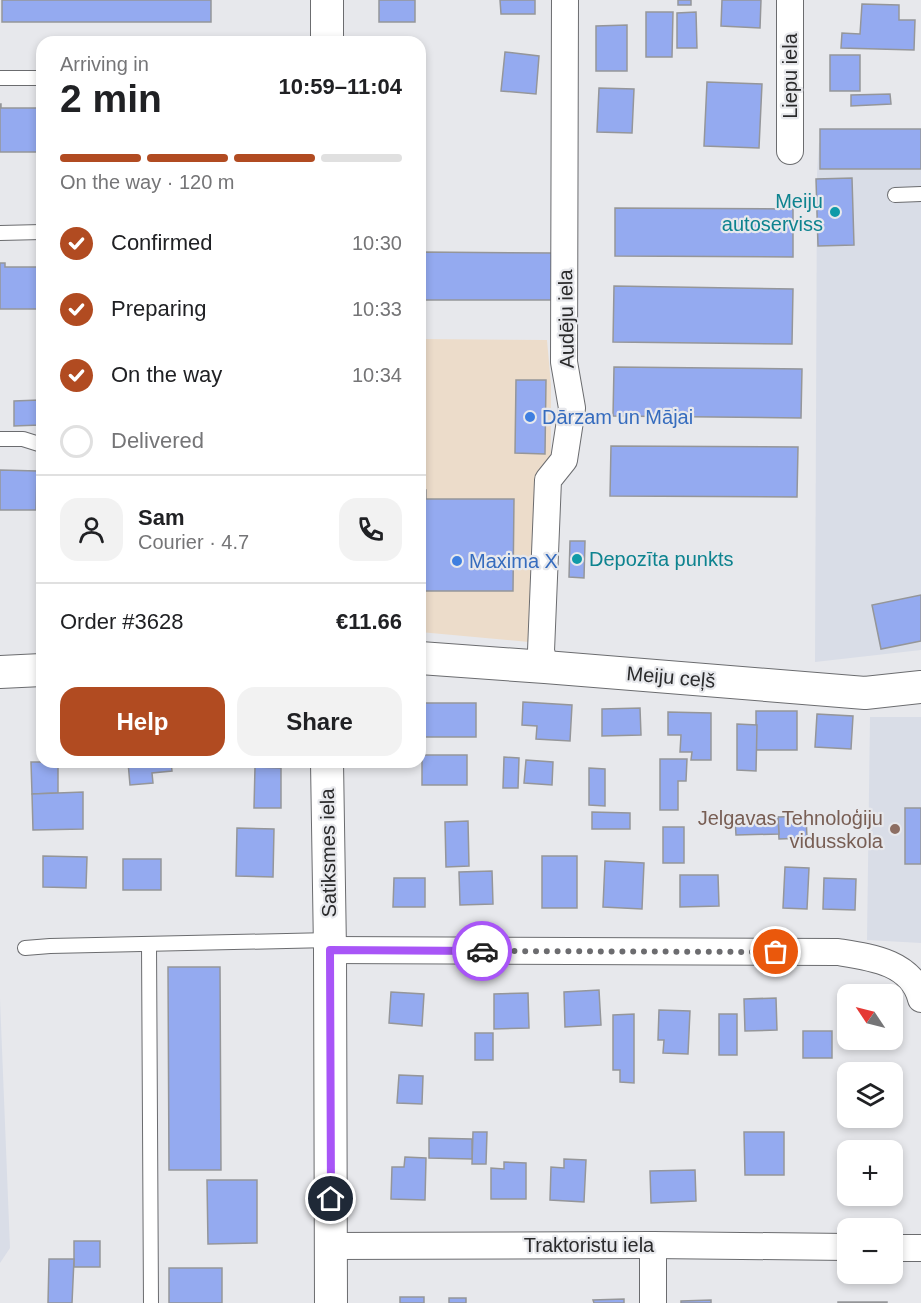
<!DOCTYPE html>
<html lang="en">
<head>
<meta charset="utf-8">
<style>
  :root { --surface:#fff; --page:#f2f2f2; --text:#202124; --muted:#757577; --line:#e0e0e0; --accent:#b14b21 }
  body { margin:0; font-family:Helvetica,sans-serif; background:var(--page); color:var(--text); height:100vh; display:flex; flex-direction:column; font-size:22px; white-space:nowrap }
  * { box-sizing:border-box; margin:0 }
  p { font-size:20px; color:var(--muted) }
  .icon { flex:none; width:33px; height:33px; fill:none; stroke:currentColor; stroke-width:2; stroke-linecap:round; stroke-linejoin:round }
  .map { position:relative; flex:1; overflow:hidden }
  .side { position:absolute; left:36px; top:36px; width:390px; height:732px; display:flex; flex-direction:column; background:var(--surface); border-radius:18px; box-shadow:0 3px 9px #0003 }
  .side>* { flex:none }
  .needle { width:39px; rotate:305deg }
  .buttons { position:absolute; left:837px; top:984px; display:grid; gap:12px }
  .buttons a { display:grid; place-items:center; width:66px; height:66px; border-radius:12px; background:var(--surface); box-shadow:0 3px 9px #0003; font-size:30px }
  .pin { position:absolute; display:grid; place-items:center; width:51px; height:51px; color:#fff; margin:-26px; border:3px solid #fff; border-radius:50%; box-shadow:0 2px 6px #0007 }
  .courier { position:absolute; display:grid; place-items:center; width:60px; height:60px; margin:-30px; border:4px solid #a855f7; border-radius:50%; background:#fff; color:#222; box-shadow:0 2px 8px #0007 }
  .head em { font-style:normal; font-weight:700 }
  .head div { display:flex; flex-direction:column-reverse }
  .head { display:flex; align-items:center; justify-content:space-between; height:102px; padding:0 24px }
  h1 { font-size:39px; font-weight:700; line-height:45px }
  .bar { display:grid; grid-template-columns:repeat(4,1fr); gap:9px 6px; align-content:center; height:72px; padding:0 24px }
  .bar i { height:8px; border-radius:4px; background:var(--line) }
  .bar .on { background:var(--accent) }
  .bar p { grid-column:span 4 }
  .line { display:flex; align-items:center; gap:15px; padding:0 24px; border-top:2px solid var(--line) }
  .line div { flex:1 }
  .round { display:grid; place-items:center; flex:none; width:63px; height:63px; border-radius:18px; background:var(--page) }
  ol { padding:0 24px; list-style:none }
  li { display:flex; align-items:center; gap:18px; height:66px }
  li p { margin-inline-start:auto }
  li .icon { padding:6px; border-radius:50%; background:var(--accent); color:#fff; stroke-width:4 }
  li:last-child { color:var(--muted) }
  li i { width:33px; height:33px; border:3px solid var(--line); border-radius:50% }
  .cta { display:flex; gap:12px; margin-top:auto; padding:12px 24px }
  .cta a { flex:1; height:69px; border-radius:18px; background:var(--accent); color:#fff; font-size:24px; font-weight:700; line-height:69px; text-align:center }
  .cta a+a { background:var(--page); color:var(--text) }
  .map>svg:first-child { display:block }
  .commercial { fill:#ecdcca }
  .built { fill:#d9dde7 }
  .building { fill:#94aaf0; stroke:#959699; stroke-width:1.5 }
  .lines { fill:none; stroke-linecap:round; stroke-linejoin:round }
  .service-casing { stroke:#6b6c6f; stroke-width:16 }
  .minor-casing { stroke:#6b6c6f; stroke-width:28 }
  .tertiary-casing { stroke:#6b6c6f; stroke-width:34 }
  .service { stroke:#fff; stroke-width:14 }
  .minor { stroke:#fff; stroke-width:26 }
  .tertiary { stroke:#fff; stroke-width:32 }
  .done { stroke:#6c6c6f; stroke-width:6; stroke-dasharray:0 10.8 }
  .route { stroke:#a855f7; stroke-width:8 }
  .culture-dot { fill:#0f9aa8; stroke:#e7e8ec; stroke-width:2 }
  .shop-dot { fill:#3f7fe0; stroke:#e7e8ec; stroke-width:2 }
  .education-dot { fill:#8d6e63; stroke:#e7e8ec; stroke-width:2 }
  .labels { text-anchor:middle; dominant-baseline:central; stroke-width:4.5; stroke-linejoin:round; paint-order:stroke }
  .street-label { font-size:20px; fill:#2a2a2b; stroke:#e7e8ec }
  .culture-label { font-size:20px; fill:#0d838f; stroke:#e7e8ec; text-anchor:end }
  .shop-label { font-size:20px; fill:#366cbe; stroke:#e7e8ec; text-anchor:start }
  .education-label { font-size:20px; fill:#785e54; stroke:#e7e8ec; text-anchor:end }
</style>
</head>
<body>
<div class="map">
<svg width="921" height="1303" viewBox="0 0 921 1303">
  <rect width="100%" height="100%" fill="#e7e8ec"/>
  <path class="commercial" d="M 420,339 L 547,340 L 551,385 L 550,644 L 420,632 Z"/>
  <g class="built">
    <path d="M 819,143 L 921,143 L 921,650 L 815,662 L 817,174 Z"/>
    <path d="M 870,717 L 921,717 L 921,943 L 867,940 Z"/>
    <path d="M 0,999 L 10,1248 L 0,1263 Z"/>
  </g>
  <g class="building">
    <rect x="2" y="0" width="209" height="22"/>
    <rect x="379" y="0" width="36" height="22"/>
    <path d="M 500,0 L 535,0 L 535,14 L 501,14 Z"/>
    <rect x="678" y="0" width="13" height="5"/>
    <path d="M 722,0 L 761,0 L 760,28 L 721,26 Z"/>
    <path d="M 862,4 L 899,5 L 899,20 L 915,20 L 914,50 L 841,48 L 842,33 L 860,34 Z"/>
    <path d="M 646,12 L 673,12 L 672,57 L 646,57 Z"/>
    <path d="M 696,12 L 697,48 L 677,48 L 677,13 Z"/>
    <path d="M 627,25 L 627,71 L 596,71 L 596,26 Z"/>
    <path d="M 505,52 L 539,56 L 536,94 L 501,91 Z"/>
    <rect x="830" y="55" width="30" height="36"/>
    <path d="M 707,82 L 762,84 L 759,148 L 704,146 Z"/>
    <path d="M 599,88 L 634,89 L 632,133 L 597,132 Z"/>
    <path d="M 890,94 L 891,104 L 851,106 L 851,95 Z"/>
    <path d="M 0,104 L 1,104 L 1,108 L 41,108 L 42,104 L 42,152 L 0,152 Z"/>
    <rect x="820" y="129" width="101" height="40"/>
    <path d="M 852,178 L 854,245 L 818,246 L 816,179 Z"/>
    <path d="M 615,208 L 793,209 L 793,257 L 615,256 Z"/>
    <path d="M 420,252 L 553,253 L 553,300 L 420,300 Z"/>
    <path d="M 0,263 L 5,263 L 5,267 L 42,267 L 42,309 L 0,309 Z"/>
    <path d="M 614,286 L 793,289 L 792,344 L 613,342 Z"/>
    <path d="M 614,367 L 802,369 L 801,418 L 613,416 Z"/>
    <path d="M 516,380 L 546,380 L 545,454 L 515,453 Z"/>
    <path d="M 39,400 L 40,425 L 14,426 L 14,401 Z"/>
    <path d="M 611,446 L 798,447 L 797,497 L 610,496 Z"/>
    <path d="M 0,470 L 37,471 L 36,510 L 0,510 Z"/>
    <path d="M 420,490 L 426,490 L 426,499 L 514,499 L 513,591 L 420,591 Z"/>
    <path d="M 570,541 L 585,541 L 584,578 L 569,577 Z"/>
    <path d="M 921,595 L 921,641 L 881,649 L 872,605 Z"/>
    <path d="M 523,702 L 572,705 L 570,741 L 536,739 L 537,726 L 522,725 Z"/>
    <rect x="420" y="703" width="56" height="34"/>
    <path d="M 640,708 L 641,735 L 602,736 L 602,709 Z"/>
    <rect x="756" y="711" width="41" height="39"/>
    <path d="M 668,712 L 711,713 L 711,760 L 691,760 L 692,752 L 680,752 L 681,735 L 668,735 Z"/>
    <path d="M 817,714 L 853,716 L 851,749 L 815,747 Z"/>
    <path d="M 737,724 L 757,725 L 756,771 L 737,770 Z"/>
    <rect x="422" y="755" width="45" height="30"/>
    <path d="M 504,757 L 519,758 L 518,788 L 503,788 Z"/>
    <path d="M 660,759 L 687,759 L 686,781 L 678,781 L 678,810 L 660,810 Z"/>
    <path d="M 526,760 L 553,762 L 552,785 L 524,783 Z"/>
    <path d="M 31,762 L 58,762 L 58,793 L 32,794 Z"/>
    <path d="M 128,762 L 171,762 L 172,771 L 152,773 L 153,783 L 130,785 Z"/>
    <path d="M 255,767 L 281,768 L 281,808 L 254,808 Z"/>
    <path d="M 589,768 L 605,769 L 605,806 L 589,805 Z"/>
    <path d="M 83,792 L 83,829 L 33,830 L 32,794 Z"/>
    <rect x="905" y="808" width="16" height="56"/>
    <path d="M 592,812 L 630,813 L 630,829 L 592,829 Z"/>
    <path d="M 806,816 L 807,838 L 779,839 L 778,817 Z"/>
    <path d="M 778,817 L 779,834 L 736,835 L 735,818 Z"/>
    <path d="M 468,821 L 469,866 L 446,867 L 445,822 Z"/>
    <rect x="663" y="827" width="21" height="36"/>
    <path d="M 237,828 L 274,829 L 273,877 L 236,876 Z"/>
    <path d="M 43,856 L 87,857 L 86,888 L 43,887 Z"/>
    <rect x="542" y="856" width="35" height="52"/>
    <rect x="123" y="859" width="38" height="31"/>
    <path d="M 605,861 L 644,863 L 642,909 L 603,907 Z"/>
    <path d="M 785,867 L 809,868 L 807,909 L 783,908 Z"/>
    <path d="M 492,871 L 493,904 L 460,905 L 459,872 Z"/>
    <path d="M 680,875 L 718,875 L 719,906 L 680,907 Z"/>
    <path d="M 394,878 L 425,878 L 425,907 L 393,907 Z"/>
    <path d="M 824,878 L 856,879 L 855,910 L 823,909 Z"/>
    <path d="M 168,967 L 220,967 L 221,1170 L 169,1170 Z"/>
    <path d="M 599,990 L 601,1025 L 565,1027 L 564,992 Z"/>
    <path d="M 391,992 L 424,994 L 422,1026 L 389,1023 Z"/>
    <path d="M 528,993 L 529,1028 L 494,1029 L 494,994 Z"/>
    <path d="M 776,998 L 777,1030 L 745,1031 L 744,999 Z"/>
    <path d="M 659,1010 L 690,1011 L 688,1054 L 663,1053 L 664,1040 L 658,1040 Z"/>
    <path d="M 634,1014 L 634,1083 L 620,1082 L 620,1070 L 613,1070 L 613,1015 Z"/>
    <rect x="719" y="1014" width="18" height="41"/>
    <rect x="803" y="1031" width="29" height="27"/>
    <rect x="475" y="1033" width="18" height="27"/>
    <path d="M 399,1075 L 423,1076 L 422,1104 L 397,1103 Z"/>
    <path d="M 473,1132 L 487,1132 L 486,1164 L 472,1164 Z"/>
    <path d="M 744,1132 L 784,1132 L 784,1175 L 745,1175 Z"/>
    <path d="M 429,1138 L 472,1139 L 472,1159 L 429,1158 Z"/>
    <path d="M 405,1157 L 426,1158 L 425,1200 L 391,1199 L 392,1167 L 404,1167 Z"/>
    <path d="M 564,1159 L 586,1160 L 584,1202 L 550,1200 L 551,1167 L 564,1168 Z"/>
    <path d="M 504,1162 L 526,1163 L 526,1199 L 491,1199 L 491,1168 L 504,1169 Z"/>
    <path d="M 695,1170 L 696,1201 L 651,1203 L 650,1171 Z"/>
    <path d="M 207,1180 L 257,1180 L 257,1243 L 208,1244 Z"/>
    <path d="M 853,1196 L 888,1196 L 887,1204 L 853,1202 Z"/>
    <rect x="74" y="1241" width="26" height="26"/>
    <path d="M 49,1259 L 74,1259 L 72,1303 L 48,1303 Z"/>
    <rect x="169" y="1268" width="53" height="35"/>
    <rect x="400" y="1297" width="24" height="6"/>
    <rect x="449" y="1298" width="17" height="5"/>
    <path d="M 624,1299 L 624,1303 L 594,1303 L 593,1300 Z"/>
    <path d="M 711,1300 L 711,1303 L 681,1303 L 681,1301 Z"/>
    <rect x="838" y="1302" width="49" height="1"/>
  </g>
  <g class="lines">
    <defs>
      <g id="service">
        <path d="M 0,78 L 42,78"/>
        <path d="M 895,195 L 921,194"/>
        <path d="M 0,233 L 42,232"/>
        <path d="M 0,439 L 23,439 L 42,445"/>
        <path d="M 149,944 L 151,1303"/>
        <path d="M 25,948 L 50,946 L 330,940"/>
      </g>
      <g id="minor">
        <path d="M 790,151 L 790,0"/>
        <path d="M 545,667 L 541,651 L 548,480 L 564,460 L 572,408 L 564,362 L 565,0"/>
        <path d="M 330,950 L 838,952 C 870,957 912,962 921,999"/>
        <path d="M 331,1246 L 653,1245 L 848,1247"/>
        <path d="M 892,1248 L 921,1248"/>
        <path d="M 653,1303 L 653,1245"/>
      </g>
      <g id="tertiary">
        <path d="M 327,0 L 327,42"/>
        <path d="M 420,658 L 545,667 L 865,693 L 921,687"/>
        <path d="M 0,672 L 42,670"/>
        <path d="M 327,762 L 330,950 L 331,1303"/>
      </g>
    </defs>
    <use href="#service" class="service-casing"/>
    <use href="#minor" class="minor-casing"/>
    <use href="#tertiary" class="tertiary-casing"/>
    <use href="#service" class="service"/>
    <use href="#minor" class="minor"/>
    <use href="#tertiary" class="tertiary"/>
  </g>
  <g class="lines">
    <path class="done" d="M 482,951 L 776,952"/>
    <path class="route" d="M 331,1199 L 330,950 L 482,951"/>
  </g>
  <g class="culture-dot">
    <circle cx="835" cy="212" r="6"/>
    <circle cx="577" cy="559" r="6"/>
  </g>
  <g class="shop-dot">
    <circle cx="530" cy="417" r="6"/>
    <circle cx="457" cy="561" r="6"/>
  </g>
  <circle class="education-dot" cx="895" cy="829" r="6"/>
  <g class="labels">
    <g class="street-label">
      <text transform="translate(790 76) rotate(-90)">Liepu iela</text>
      <text transform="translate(566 319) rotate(-91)">Audēju iela</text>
      <text transform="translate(671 677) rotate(5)">Meiju ceļš</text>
      <text transform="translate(328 853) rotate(-91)">Satiksmes iela</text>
      <text x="589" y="1245">Traktoristu iela</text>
    </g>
    <g class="culture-label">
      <text x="823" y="201">Meiju<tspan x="823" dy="23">autoserviss</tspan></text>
      <text x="589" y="559" text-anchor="start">Depozīta punkts</text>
    </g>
    <g class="shop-label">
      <text x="542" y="417">Dārzam un Mājai</text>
      <text x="469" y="561">Maxima X</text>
    </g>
    <g class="education-label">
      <text x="883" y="818">Jelgavas Tehnoloģiju<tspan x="883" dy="23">vidusskola</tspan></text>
    </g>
  </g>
</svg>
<div class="buttons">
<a><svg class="needle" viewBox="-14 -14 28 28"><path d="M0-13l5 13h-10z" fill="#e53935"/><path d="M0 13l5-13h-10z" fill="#757577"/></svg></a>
<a><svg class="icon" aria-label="layers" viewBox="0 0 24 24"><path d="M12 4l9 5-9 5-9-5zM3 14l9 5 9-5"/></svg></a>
<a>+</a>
<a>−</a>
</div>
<div class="pin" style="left:776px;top:952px;background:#ea580c"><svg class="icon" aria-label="bag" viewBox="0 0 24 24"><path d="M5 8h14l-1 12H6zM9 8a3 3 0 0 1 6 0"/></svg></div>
<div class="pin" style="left:331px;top:1199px;background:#1f2937"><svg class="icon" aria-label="home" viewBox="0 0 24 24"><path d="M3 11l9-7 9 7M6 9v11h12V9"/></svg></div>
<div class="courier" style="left:482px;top:951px"><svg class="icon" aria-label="car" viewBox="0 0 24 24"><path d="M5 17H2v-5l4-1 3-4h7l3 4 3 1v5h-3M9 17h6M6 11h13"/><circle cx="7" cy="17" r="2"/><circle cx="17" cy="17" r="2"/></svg></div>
<section class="side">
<div class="head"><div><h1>2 min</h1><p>Arriving in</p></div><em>10:59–11:04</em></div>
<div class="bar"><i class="on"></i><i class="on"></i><i class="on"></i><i></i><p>On the way · 120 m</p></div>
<ol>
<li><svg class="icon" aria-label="check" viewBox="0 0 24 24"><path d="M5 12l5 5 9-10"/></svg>Confirmed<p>10:30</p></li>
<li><svg class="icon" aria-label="check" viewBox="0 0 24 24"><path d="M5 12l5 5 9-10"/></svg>Preparing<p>10:33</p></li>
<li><svg class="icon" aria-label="check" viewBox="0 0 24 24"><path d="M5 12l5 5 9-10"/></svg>On the way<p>10:34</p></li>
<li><i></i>Delivered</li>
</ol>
<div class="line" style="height:108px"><a class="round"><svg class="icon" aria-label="person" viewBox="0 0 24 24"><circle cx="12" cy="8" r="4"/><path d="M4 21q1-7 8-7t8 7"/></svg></a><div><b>Sam</b><p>Courier · 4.7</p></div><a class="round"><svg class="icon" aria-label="phone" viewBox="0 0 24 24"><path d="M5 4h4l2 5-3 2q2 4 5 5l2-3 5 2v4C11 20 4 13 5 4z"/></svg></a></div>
<div class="line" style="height:78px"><div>Order #3628</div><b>€11.66</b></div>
<div class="cta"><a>Help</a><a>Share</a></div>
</section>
</div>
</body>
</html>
